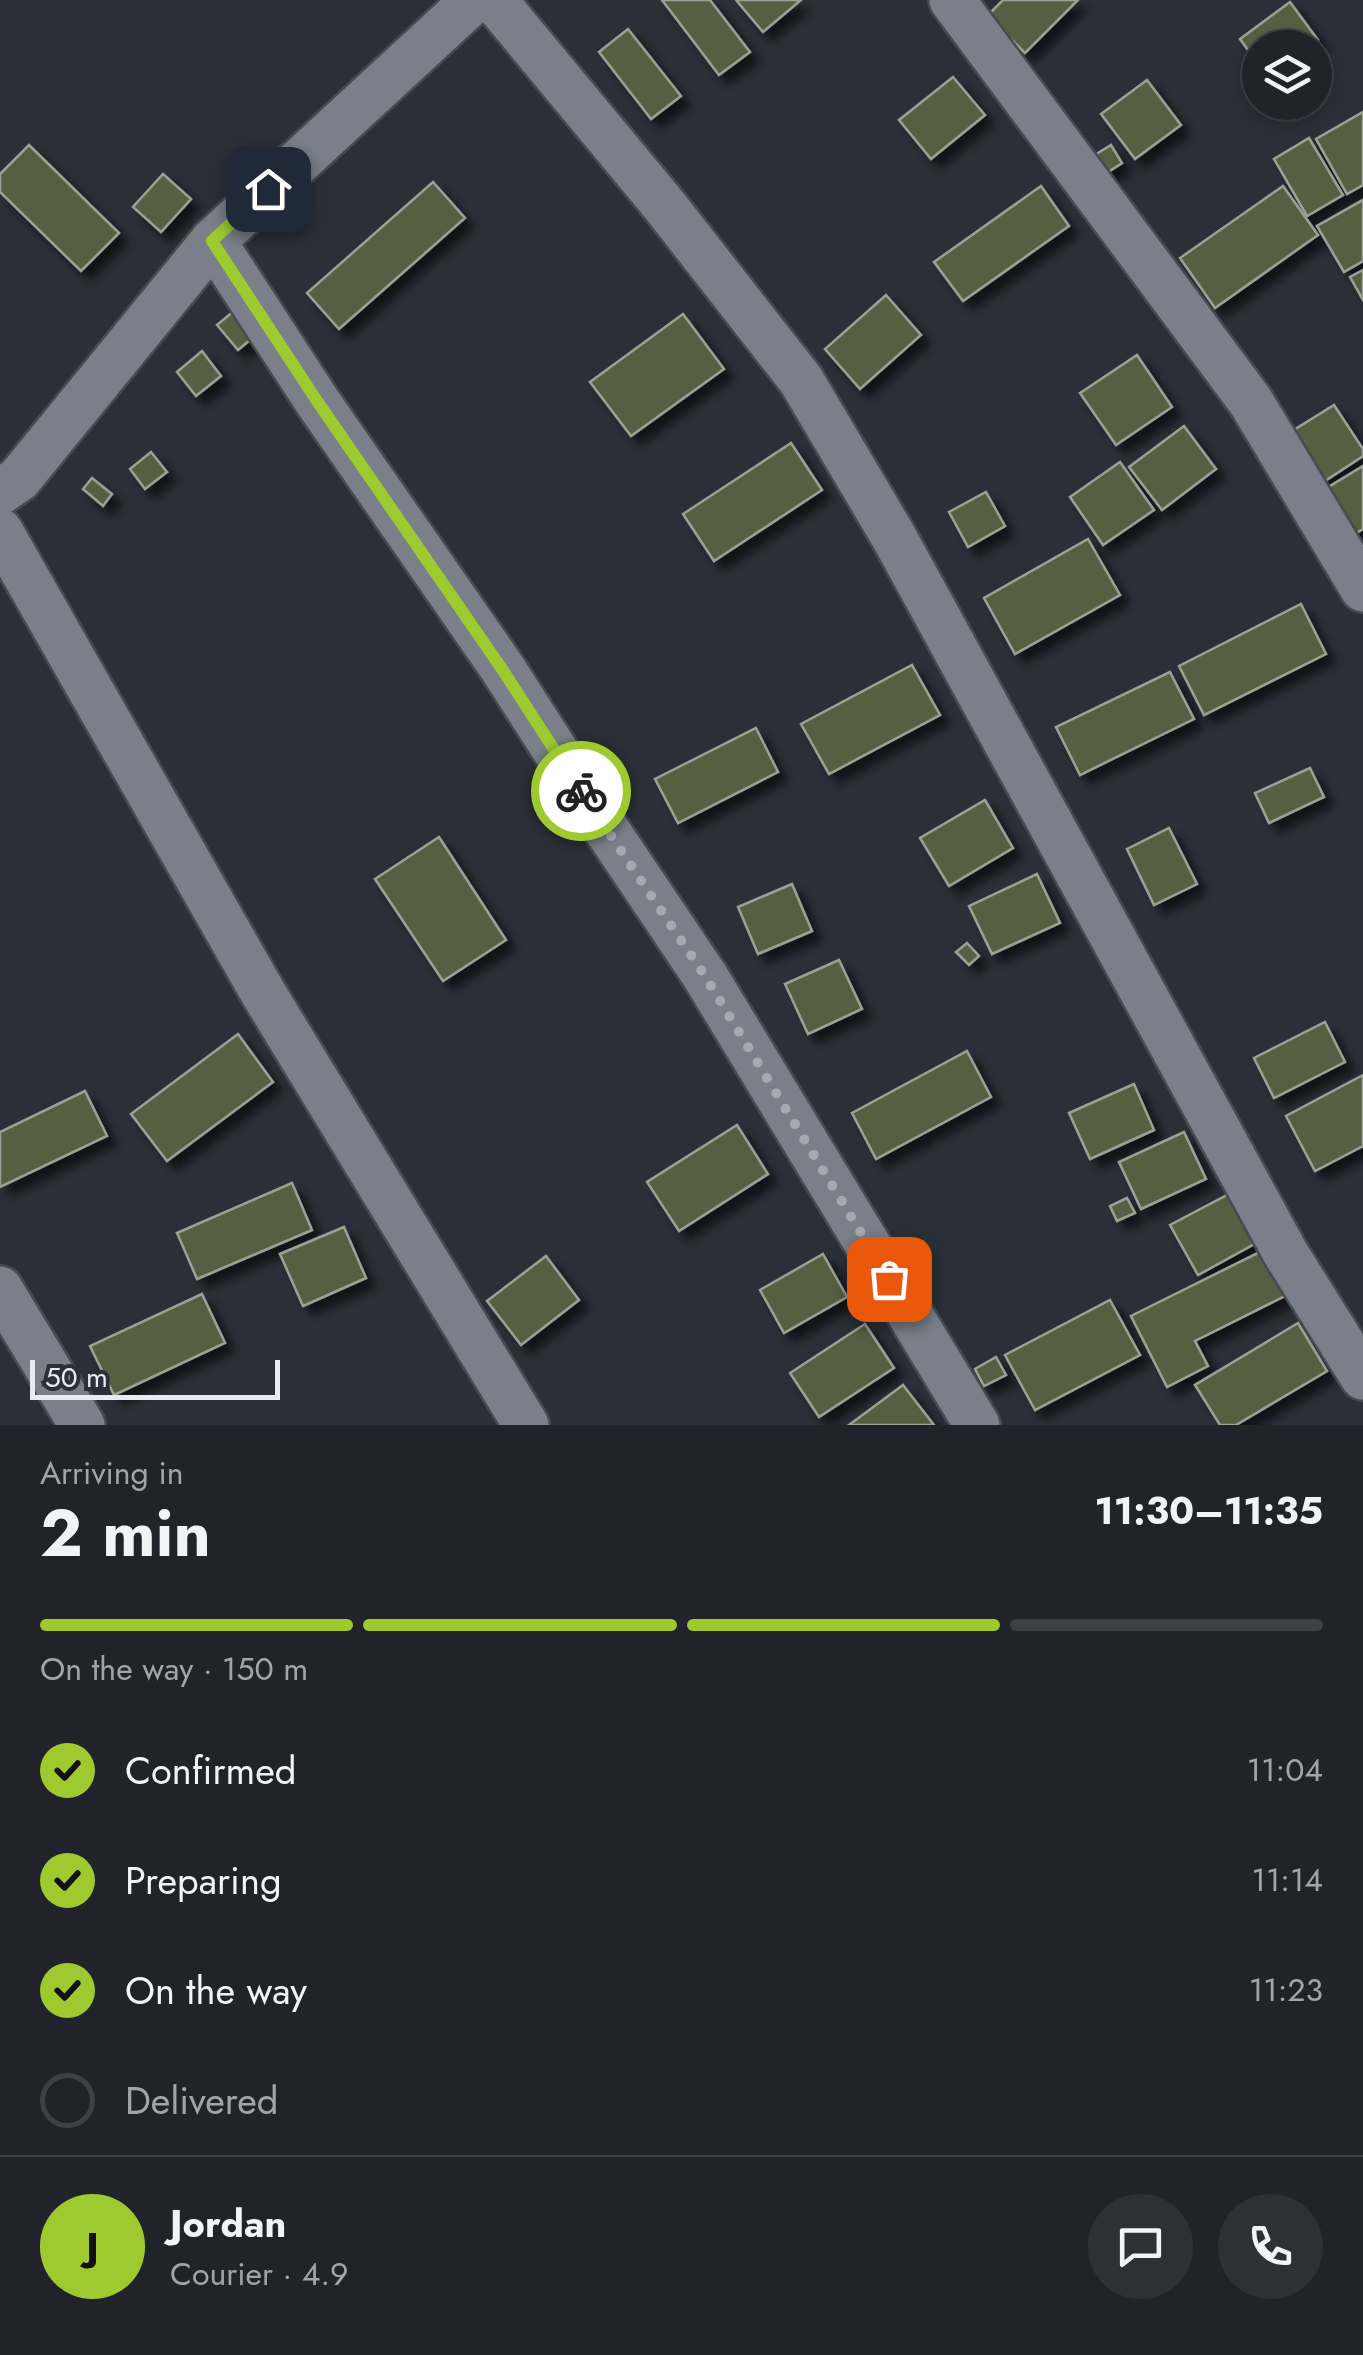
<!DOCTYPE html>
<html lang="en">
<head>
<meta charset="utf-8">
<style>
  :root { --surface:#20242a; --page:#2d3036; --text:#f1f3f6; --muted:#a2a4a8; --line:#3d4147; --accent:#9eca2f }
  body { margin:0; font-family:Jost,sans-serif; background:var(--page); color:var(--text); height:100vh; display:flex; flex-direction:column; font-size:38px; white-space:nowrap }
  * { box-sizing:border-box; margin:0 }
  p { font-size:32px; color:var(--muted) }
  .icon { flex:none; width:55px; height:55px; fill:none; stroke:currentColor; stroke-width:2; stroke-linecap:round; stroke-linejoin:round }
  .map { position:relative; height:1425px; overflow:hidden }
  .panel { display:flex; flex-direction:column; background:var(--surface); flex:1 }
  .panel>* { flex:none }
  .buttons { position:absolute; left:1242px; top:30px; display:grid; gap:20px }
  .buttons a { display:grid; place-items:center; width:90px; height:90px; border-radius:50%; background:var(--surface); box-shadow:0 5px 15px #0003,0 0 0 2px var(--line); font-size:50px }
  .scale { position:absolute; left:30px; bottom:25px; width:250px; box-sizing:border-box; padding-left:10px; border:5px solid #e8ebf0; border-top:0; font-size:28px; line-height:35px; white-space:nowrap; color:#e8ebf0; -webkit-text-stroke:8px #2b3038; paint-order:stroke }
  .pin { position:absolute; display:grid; place-items:center; width:85px; height:85px; color:#fff; margin:-42px; border-radius:20px; box-shadow:0 5px 15px #0006 }
  .courier { position:absolute; display:grid; place-items:center; width:100px; height:100px; margin:-50px; border:8px solid #9eca2f; border-radius:50%; background:#fff; color:#222; box-shadow:0 2px 12px #0007 }
  .summary em { font-style:normal; font-weight:700 }
  .summary div { display:flex; flex-direction:column-reverse }
  .summary { display:flex; align-items:center; justify-content:space-between; height:170px; padding:0 40px }
  h1 { font-size:65px; font-weight:700; line-height:75px }
  .bar { display:grid; grid-template-columns:repeat(4,1fr); gap:15px 10px; align-content:center; height:120px; padding:0 40px }
  .bar i { height:12px; border-radius:8px; background:var(--line) }
  .bar .on { background:var(--accent) }
  .bar p { grid-column:span 4 }
  .line { display:flex; align-items:center; gap:25px; padding:0 40px; border-top:2px solid var(--line) }
  .line div { flex:1 }
  .round { display:grid; place-items:center; flex:none; width:105px; height:105px; border-radius:52px; background:var(--page) }
  ol { padding:0 40px; list-style:none }
  li { display:flex; align-items:center; gap:30px; height:110px }
  li p { margin-inline-start:auto }
  li .icon { padding:10px; border-radius:50%; background:var(--accent); color:#111; stroke-width:4 }
  li:last-child { color:var(--muted) }
  li i { width:55px; height:55px; border:5px solid var(--line); border-radius:50% }
  .map>svg:first-child { display:block }
  .building { fill:#556143; stroke:#9ca196; stroke-width:2.5; filter:url(#shadow) }
  .lines { fill:none; stroke-linecap:round; stroke-linejoin:round }
  .minor-casing { stroke:#464b51; stroke-width:50 }
  .minor { stroke:#798089; stroke-width:45 }
  .done { stroke:#a6aab0; stroke-width:10; stroke-dasharray:0 18 }
  .route { stroke:#9eca2f; stroke-width:12 }
</style>
</head>
<body>
<div class="map">
<svg width="1363" height="1425" viewBox="0 0 1363 1425">
  <defs>
    <filter id="shadow"><feDropShadow dx="9" dy="9" stdDeviation="5" flood-color="#0009"/></filter>
  </defs>
  <rect width="100%" height="100%" fill="#2b3038"/>
  <g class="building">
    <path d="M 662,0 L 710,0 L 750,52 L 719,75 Z"/>
    <path d="M 736,0 L 801,0 L 763,32 Z"/>
    <path d="M 1003,0 L 1078,0 L 1025,53 L 1011,39 L 1005,45 L 981,22 Z"/>
    <path d="M 1290,2 L 1318,40 L 1308,48 L 1260,48 L 1260,67 L 1240,39 Z"/>
    <path d="M 628,29 L 681,96 L 651,119 L 599,52 Z"/>
    <path d="M 953,77 L 985,115 L 931,159 L 899,120 Z"/>
    <path d="M 1147,80 L 1181,125 L 1135,159 L 1101,114 Z"/>
    <path d="M 1363,112 L 1363,185 L 1347,194 L 1316,139 Z"/>
    <path d="M 1309,138 L 1343,195 L 1307,216 L 1274,159 Z"/>
    <path d="M 29,145 L 119,233 L 81,271 L 0,192 L 0,174 Z"/>
    <path d="M 1111,145 L 1122,163 L 1102,176 L 1090,158 Z"/>
    <path d="M 163,174 L 191,199 L 161,232 L 133,207 Z"/>
    <path d="M 433,182 L 465,218 L 339,329 L 307,293 Z"/>
    <path d="M 1041,186 L 1069,226 L 963,301 L 934,262 Z"/>
    <path d="M 1283,186 L 1318,235 L 1215,308 L 1180,258 Z"/>
    <path d="M 1363,200 L 1363,261 L 1344,272 L 1317,226 Z"/>
    <path d="M 1363,270 L 1363,300 L 1350,277 Z"/>
    <path d="M 886,295 L 921,335 L 860,389 L 825,349 Z"/>
    <path d="M 235,310 L 256,335 L 238,350 L 217,325 Z"/>
    <path d="M 683,314 L 724,369 L 631,436 L 590,382 Z"/>
    <path d="M 202,351 L 221,376 L 196,396 L 177,372 Z"/>
    <path d="M 1137,355 L 1172,407 L 1116,445 L 1080,393 Z"/>
    <path d="M 1334,405 L 1363,449 L 1363,456 L 1322,483 L 1289,433 Z"/>
    <path d="M 1184,426 L 1216,469 L 1162,510 L 1129,467 Z"/>
    <path d="M 791,443 L 822,490 L 714,561 L 683,514 Z"/>
    <path d="M 151,452 L 167,472 L 145,489 L 130,469 Z"/>
    <path d="M 1120,462 L 1154,510 L 1103,545 L 1070,497 Z"/>
    <path d="M 1363,466 L 1363,529 L 1350,537 L 1322,491 Z"/>
    <path d="M 92,478 L 112,494 L 103,506 L 83,489 Z"/>
    <path d="M 986,492 L 1005,526 L 968,547 L 949,512 Z"/>
    <path d="M 1088,539 L 1120,595 L 1015,654 L 984,598 Z"/>
    <path d="M 1301,604 L 1326,654 L 1204,715 L 1179,666 Z"/>
    <path d="M 912,665 L 940,715 L 829,774 L 801,724 Z"/>
    <path d="M 1170,672 L 1194,719 L 1080,775 L 1056,727 Z"/>
    <path d="M 756,728 L 778,772 L 678,823 L 655,779 Z"/>
    <path d="M 1310,768 L 1324,797 L 1269,823 L 1255,793 Z"/>
    <path d="M 985,800 L 1013,848 L 949,886 L 920,838 Z"/>
    <path d="M 1169,828 L 1197,884 L 1154,905 L 1127,849 Z"/>
    <path d="M 439,837 L 506,940 L 443,981 L 375,879 Z"/>
    <path d="M 1037,874 L 1060,923 L 992,954 L 969,906 Z"/>
    <path d="M 792,884 L 812,931 L 758,954 L 738,907 Z"/>
    <path d="M 967,943 L 979,956 L 969,965 L 956,952 Z"/>
    <path d="M 839,960 L 862,1009 L 808,1034 L 785,984 Z"/>
    <path d="M 1325,1022 L 1345,1062 L 1274,1098 L 1254,1058 Z"/>
    <path d="M 238,1034 L 273,1082 L 167,1161 L 131,1114 Z"/>
    <path d="M 967,1051 L 991,1097 L 876,1159 L 852,1113 Z"/>
    <path d="M 1363,1075 L 1363,1146 L 1315,1171 L 1286,1116 Z"/>
    <path d="M 1134,1084 L 1154,1130 L 1090,1159 L 1069,1113 Z"/>
    <path d="M 85,1091 L 107,1136 L 0,1187 L 0,1132 Z"/>
    <path d="M 737,1125 L 768,1174 L 679,1231 L 647,1182 Z"/>
    <path d="M 1184,1132 L 1206,1179 L 1141,1209 L 1119,1162 Z"/>
    <path d="M 292,1183 L 312,1230 L 197,1279 L 177,1233 Z"/>
    <path d="M 1231,1193 L 1258,1242 L 1198,1275 L 1170,1225 Z"/>
    <path d="M 1127,1198 L 1135,1213 L 1117,1221 L 1110,1206 Z"/>
    <path d="M 344,1227 L 366,1278 L 303,1306 L 280,1254 Z"/>
    <path d="M 1266,1249 L 1289,1294 L 1195,1341 L 1208,1366 L 1167,1387 L 1131,1316 Z"/>
    <path d="M 823,1254 L 847,1297 L 784,1333 L 760,1290 Z"/>
    <path d="M 546,1256 L 579,1300 L 521,1345 L 487,1301 Z"/>
    <path d="M 202,1294 L 225,1343 L 114,1395 L 90,1346 Z"/>
    <path d="M 1110,1300 L 1140,1355 L 1035,1410 L 1005,1355 Z"/>
    <path d="M 1298,1323 L 1327,1371 L 1236,1425 L 1220,1425 L 1195,1385 Z"/>
    <path d="M 865,1324 L 894,1368 L 819,1417 L 790,1373 Z"/>
    <path d="M 996,1357 L 1006,1375 L 984,1386 L 975,1369 Z"/>
    <path d="M 903,1385 L 934,1425 L 849,1425 Z"/>
  </g>
  <g class="lines">
    <defs>
      <g id="minor">
        <path d="M 494,0 L 664,205 L 801,380 L 895,539 L 1286,1254 L 1363,1377"/>
        <path d="M 952,0 L 1251,402 L 1363,589"/>
        <path d="M 213,241 L 317,401 L 503,669 L 594,811 L 705,976 L 977,1425"/>
        <path d="M 0,492 L 19,479 L 213,241 L 474,0"/>
        <path d="M 0,531 L 262,991 L 526,1425"/>
        <path d="M 0,1289 L 82,1425"/>
      </g>
    </defs>
    <use href="#minor" class="minor-casing"/>
    <use href="#minor" class="minor"/>
  </g>
  <g class="lines">
    <path class="done" d="M 581,791 L 705,976 L 889,1279"/>
    <path class="route" d="M 268,189 L 212,241 L 317,401 L 502,669 L 581,791"/>
  </g>
</svg>
<div class="buttons">
<a><svg class="icon" aria-label="layers" viewBox="0 0 24 24"><path d="M12 4l9 5-9 5-9-5zM3 14l9 5 9-5"/></svg></a>
</div>
<div class="scale">50 m</div>
<div class="pin" style="left:889px;top:1279px;background:#ea580c"><svg class="icon" aria-label="bag" viewBox="0 0 24 24"><path d="M5 8h14l-1 12H6zM9 8a3 3 0 0 1 6 0"/></svg></div>
<div class="pin" style="left:268px;top:189px;background:#1f2937"><svg class="icon" aria-label="home" viewBox="0 0 24 24"><path d="M3 11l9-7 9 7M6 9v11h12V9"/></svg></div>
<div class="courier" style="left:581px;top:791px"><svg class="icon" aria-label="bike" viewBox="0 0 24 24"><circle cx="6" cy="16" r="4"/><circle cx="18" cy="16" r="4"/><path d="M6 16l4-8h5l3 8M10 8l3 8H6M13 5h3"/></svg></div>
</div>
<section class="panel">
<div class="summary"><div><h1>2 min</h1><p>Arriving in</p></div><em>11:30–11:35</em></div>
<div class="bar"><i class="on"></i><i class="on"></i><i class="on"></i><i></i><p>On the way · 150 m</p></div>
<ol>
<li><svg class="icon" aria-label="check" viewBox="0 0 24 24"><path d="M5 12l5 5 9-10"/></svg>Confirmed<p>11:04</p></li>
<li><svg class="icon" aria-label="check" viewBox="0 0 24 24"><path d="M5 12l5 5 9-10"/></svg>Preparing<p>11:14</p></li>
<li><svg class="icon" aria-label="check" viewBox="0 0 24 24"><path d="M5 12l5 5 9-10"/></svg>On the way<p>11:23</p></li>
<li><i></i>Delivered</li>
</ol>
<div class="line" style="height:180px"><b class="round" style="background:var(--accent);color:#111">J</b><div><b>Jordan</b><p>Courier · 4.9</p></div><a class="round"><svg class="icon" aria-label="chat" viewBox="0 0 24 24"><path d="M4 5h16v11H9l-5 4z"/></svg></a><a class="round"><svg class="icon" aria-label="phone" viewBox="0 0 24 24"><path d="M5 4h4l2 5-3 2q2 4 5 5l2-3 5 2v4C11 20 4 13 5 4z"/></svg></a></div>
</section>
</body>
</html>
